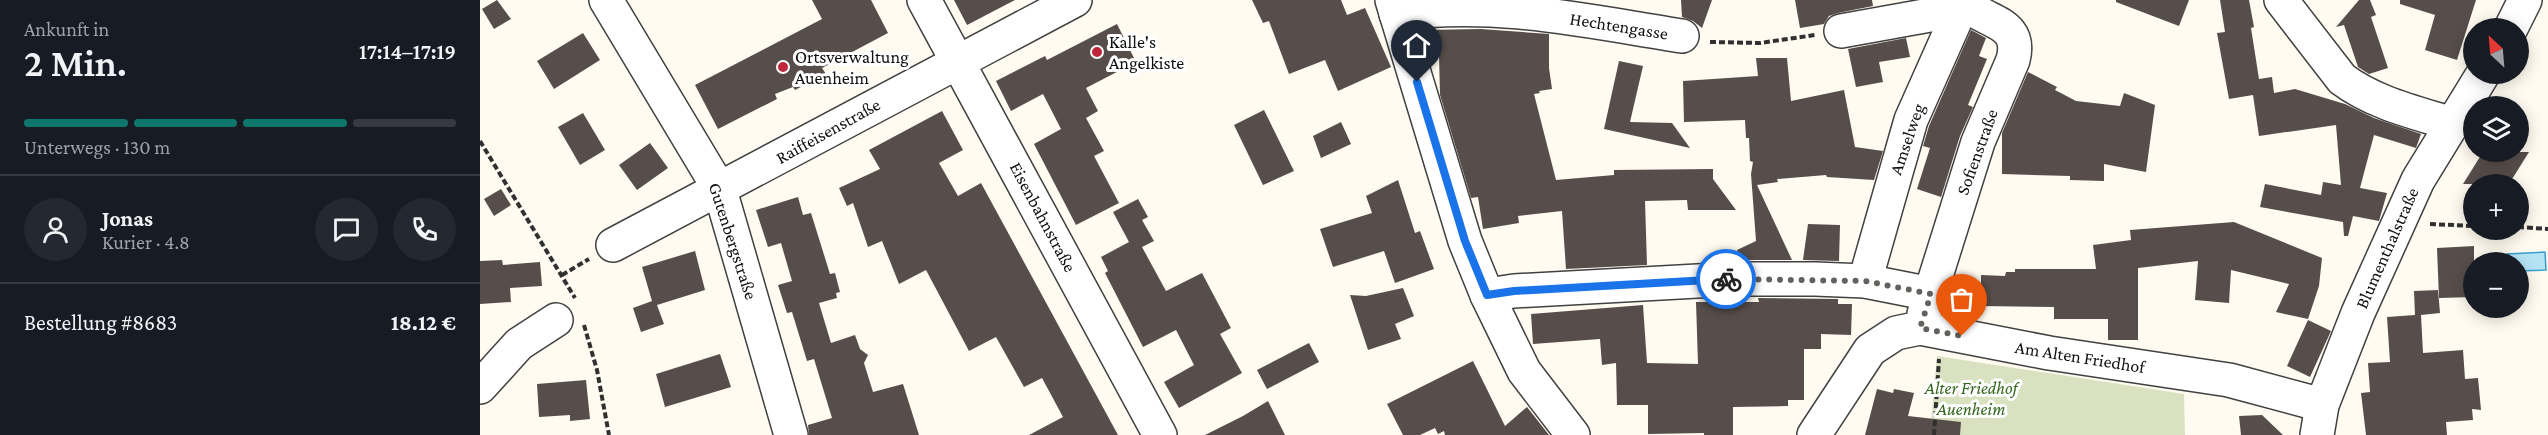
<!DOCTYPE html>
<html lang="de">
<head>
<meta charset="utf-8">
<style>
  :root { --surface:#171b24; --page:#242831; --text:#f1f3f6; --muted:#9ea1a6; --line:#363941; --accent:#0f766e }
  body { margin:0; font-family:"Crimson Pro",serif; background:var(--page); color:var(--text); height:100vh; display:flex; flex-direction:column; font-size:22px; white-space:nowrap }
  * { box-sizing:border-box; margin:0 }
  p { font-size:20px; color:var(--muted) }
  .icon { flex:none; width:33px; height:33px; fill:none; stroke:currentColor; stroke-width:2; stroke-linecap:round; stroke-linejoin:round }
  .map { position:relative; flex:1; overflow:hidden }
  .side { display:flex; flex-direction:column; background:var(--surface); width:480px }
  .side>* { flex:none }
  .needle { width:39px; rotate:334deg }
  .controls { position:absolute; left:1983px; top:18px; display:grid; gap:12px }
  .controls a { display:grid; place-items:center; width:66px; height:66px; border-radius:50%; background:var(--surface); box-shadow:0 3px 15px #0003; font-size:30px }
  .pin { position:absolute; display:grid; place-items:center; width:51px; height:51px; color:#fff; margin:-62px -26px; border-radius:50% 50% 50% 0; rotate:-45deg; box-shadow:0 0 6px #0007 }
  .pin .icon { rotate:45deg }
  .courier { position:absolute; display:grid; place-items:center; width:60px; height:60px; margin:-30px; border:4px solid #1a73e8; border-radius:50%; background:#fff; color:#222; box-shadow:0 2px 8px #0007 }
  .head em { font-style:normal; font-weight:600 }
  .head div { display:flex; flex-direction:column-reverse }
  .head { display:flex; align-items:center; justify-content:space-between; height:102px; padding:0 24px }
  h1 { font-size:39px; font-weight:600; line-height:45px }
  .bar { display:grid; grid-template-columns:repeat(4,1fr); gap:9px 6px; align-content:center; height:72px; padding:0 24px }
  .bar i { height:8px; border-radius:4px; background:var(--line) }
  .bar .active { background:var(--accent) }
  .bar p { grid-column:span 4 }
  .line { display:flex; align-items:center; gap:15px; padding:0 24px; border-top:2px solid var(--line) }
  .line div { flex:1 }
  .round { display:grid; place-items:center; flex:none; width:63px; height:63px; border-radius:32px; background:var(--page) }
  main { display:flex; flex:1; min-height:0 }
  .map>svg:first-child { display:block }
  .cemetery { fill:#d9e1c1 }
  .water { fill:#b5e3f6; stroke:#3b9fcd; stroke-width:1.5 }
  .building { fill:#574e4b }
  .lines { fill:none; stroke-linecap:round; stroke-linejoin:round }
  .minor-casing { stroke:#414141; stroke-width:36 }
  .path { stroke:#303030; stroke-width:4; stroke-dasharray:6 3; stroke-linecap:butt }
  .minor { stroke:#fff; stroke-width:33 }
  .done { stroke:#62615d; stroke-width:6; stroke-dasharray:0 10.8 }
  .route { stroke:#1a73e8; stroke-width:8 }
  .poi-dot { fill:#bf263a; stroke:#fff; stroke-width:2 }
  .labels { text-anchor:middle; dominant-baseline:central; stroke-width:6; stroke-linejoin:round; paint-order:stroke }
  .street-label { font-size:18px; fill:#0e0e0e; stroke:#fff }
  .poi-label { font-size:18px; fill:#0e0e0e; stroke:#fff; text-anchor:start }
  .park-label { font-size:18px; font-style:italic; fill:#33671e; stroke:#fff }
</style>
</head>
<body>
<main>
<section class="side">
<div class="head"><div><h1>2 Min.</h1><p>Ankunft in</p></div><em>17:14–17:19</em></div>
<div class="bar"><i class="active"></i><i class="active"></i><i class="active"></i><i></i><p>Unterwegs · 130 m</p></div>
<div class="line" style="height:108px"><a class="round"><svg class="icon" aria-label="person" viewBox="0 0 24 24"><circle cx="12" cy="8" r="4"/><path d="M4 21q1-7 8-7t8 7"/></svg></a><div><b>Jonas</b><p>Kurier · 4.8</p></div><a class="round"><svg class="icon" aria-label="chat" viewBox="0 0 24 24"><path d="M4 5h16v11H9l-5 4z"/></svg></a><a class="round"><svg class="icon" aria-label="phone" viewBox="0 0 24 24"><path d="M5 4h4l2 5-3 2q2 4 5 5l2-3 5 2v4C11 20 4 13 5 4z"/></svg></a></div>
<div class="line" style="height:78px"><div>Bestellung #8683</div><b>18.12 €</b></div>
</section>
<div class="map">
<svg width="2068" height="435" viewBox="0 0 2068 435">
  <rect width="100%" height="100%" fill="#fffbf0"/>
  <path class="cemetery" d="M 1457,356 L 1704,394 L 1705,435 L 1450,435 Z"/>
  <path class="water" d="M 2065,252 L 2066,270 L 2039,271 L 2038,262 L 2028,262 L 2027,254 Z"/>
  <g class="building">
    <path d="M 17,0 L 31,19 L 14,29 L 2,9 Z"/>
    <path d="M 332,0 L 391,0 L 408,33 L 342,68 L 346,74 L 315,90 L 313,87 L 295,94 L 297,99 L 238,129 L 215,85 L 342,19 Z"/>
    <path d="M 474,0 L 535,0 L 487,25 Z"/>
    <path d="M 772,0 L 861,0 L 867,15 L 885,8 L 911,67 L 858,91 L 845,60 L 809,74 L 789,21 L 783,23 Z"/>
    <path d="M 1201,0 L 1232,0 L 1222,28 L 1213,21 L 1202,17 Z"/>
    <path d="M 1315,0 L 1392,0 L 1393,6 L 1358,13 L 1349,16 L 1344,24 L 1320,28 Z"/>
    <path d="M 1636,0 L 1709,0 L 1699,26 L 1636,2 Z"/>
    <path d="M 1740,0 L 1769,0 L 1774,27 L 1771,28 L 1779,79 L 1792,77 L 1794,93 L 1815,89 L 1865,104 L 1894,118 L 1941,134 L 1936,148 L 1894,135 L 1880,188 L 1907,193 L 1899,221 L 1873,216 L 1868,236 L 1864,236 L 1863,222 L 1780,207 L 1785,184 L 1841,195 L 1843,182 L 1861,185 L 1856,125 L 1779,136 L 1773,95 L 1749,99 L 1737,33 L 1745,32 Z"/>
    <path d="M 1879,0 L 1890,0 L 1896,15 L 1891,17 L 1908,68 L 1889,74 L 1878,67 L 1864,25 L 1856,27 Z"/>
    <path d="M 1920,0 L 1996,0 L 1977,60 L 1945,50 L 1955,15 L 1920,4 Z"/>
    <path d="M 637,24 L 656,62 L 606,88 L 618,111 L 606,118 L 624,151 L 614,156 L 639,203 L 596,225 L 554,144 L 581,129 L 563,94 L 531,111 L 516,81 L 565,56 L 567,60 Z"/>
    <path d="M 1001,29 L 1069,34 L 1069,68 L 1072,89 L 1059,91 L 1060,93 L 1054,94 L 1076,180 L 1134,175 L 1134,170 L 1233,169 L 1233,179 L 1256,210 L 1208,210 L 1207,200 L 1165,201 L 1167,265 L 1086,269 L 1082,211 L 1038,216 L 1039,223 L 1003,229 L 998,197 L 991,198 L 960,95 L 959,55 L 949,56 L 945,30 Z"/>
    <path d="M 1491,30 L 1506,38 L 1499,56 L 1507,59 L 1488,105 L 1493,107 L 1480,136 L 1461,197 L 1437,189 L 1450,148 L 1443,146 L 1449,126 Z"/>
    <path d="M 103,33 L 120,60 L 74,89 L 57,61 Z"/>
    <path d="M 1426,38 L 1430,57 L 1399,62 L 1403,82 L 1376,87 L 1368,49 Z"/>
    <path d="M 1276,58 L 1307,58 L 1311,101 L 1364,90 L 1375,147 L 1403,151 L 1394,180 L 1347,177 L 1346,175 L 1297,179 L 1298,182 L 1277,185 L 1312,260 L 1261,260 L 1257,250 L 1276,241 L 1271,174 L 1273,162 L 1270,161 L 1269,138 L 1266,138 L 1265,120 L 1204,122 L 1203,81 L 1278,76 Z"/>
    <path d="M 1139,61 L 1163,66 L 1150,122 L 1192,123 L 1210,148 L 1124,129 Z"/>
    <path d="M 1548,72 L 1577,87 L 1575,90 L 1596,101 L 1640,106 L 1644,93 L 1675,105 L 1666,172 L 1624,164 L 1624,181 L 1590,180 L 1590,176 L 1522,174 L 1522,133 Z"/>
    <path d="M 784,110 L 814,171 L 783,185 L 754,125 Z"/>
    <path d="M 462,111 L 483,150 L 459,163 L 478,196 L 501,183 L 638,435 L 549,435 L 583,417 L 562,378 L 544,387 L 516,337 L 489,351 L 446,270 L 419,284 L 402,241 L 388,247 L 373,203 L 367,206 L 359,188 L 400,169 L 389,150 Z"/>
    <path d="M 103,113 L 125,150 L 100,165 L 78,127 Z"/>
    <path d="M 861,122 L 871,144 L 841,158 L 833,136 Z"/>
    <path d="M 170,143 L 188,168 L 157,190 L 139,165 Z"/>
    <path d="M 2003,152 L 2049,152 L 2029,184 L 1983,184 Z"/>
    <path d="M 918,180 L 935,233 L 940,231 L 954,269 L 915,283 L 904,251 L 853,267 L 840,229 L 892,213 L 886,196 Z"/>
    <path d="M 21,189 L 31,205 L 14,216 L 4,199 Z"/>
    <path d="M 318,197 L 323,215 L 331,213 L 350,274 L 355,273 L 360,292 L 356,293 L 357,298 L 339,303 L 351,343 L 375,335 L 380,349 L 388,355 L 384,363 L 393,392 L 423,384 L 439,435 L 329,435 L 328,425 L 352,418 L 334,359 L 327,361 L 312,312 L 307,313 L 298,285 L 312,281 L 301,243 L 288,247 L 276,210 Z"/>
    <path d="M 658,199 L 668,217 L 662,220 L 674,241 L 662,247 L 686,291 L 722,273 L 751,328 L 740,334 L 762,373 L 699,408 L 684,382 L 714,365 L 696,330 L 663,347 L 625,273 L 628,271 L 621,257 L 649,242 L 633,212 Z"/>
    <path d="M 1754,222 L 1842,258 L 1839,286 L 1828,319 L 1796,312 L 1809,284 L 1751,270 L 1749,303 L 1715,300 L 1718,261 L 1658,268 L 1658,340 L 1628,340 L 1628,319 L 1574,319 L 1574,307 L 1501,306 L 1501,275 L 1525,276 L 1526,272 L 1535,272 L 1535,269 L 1616,269 L 1613,245 L 1651,240 L 1650,230 Z"/>
    <path d="M 1328,224 L 1360,225 L 1359,261 L 1323,260 Z"/>
    <path d="M 1994,246 L 1994,297 L 1959,298 L 1957,248 Z"/>
    <path d="M 215,251 L 225,290 L 177,305 L 184,324 L 161,332 L 153,308 L 172,301 L 162,267 Z"/>
    <path d="M 22,260 L 23,265 L 60,262 L 62,286 L 30,288 L 31,302 L 0,304 L 0,261 Z"/>
    <path d="M 923,288 L 934,316 L 915,324 L 921,339 L 888,350 L 870,295 L 886,296 Z"/>
    <path d="M 1958,290 L 1960,313 L 1941,315 L 1943,353 L 1983,350 L 1985,379 L 1998,378 L 2001,410 L 1992,409 L 1993,420 L 1966,422 L 1967,435 L 1886,435 L 1881,393 L 1890,392 L 1888,363 L 1910,362 L 1907,317 L 1935,315 L 1934,291 Z"/>
    <path d="M 1278,298 L 1358,299 L 1358,304 L 1372,304 L 1371,335 L 1341,334 L 1341,349 L 1324,349 L 1324,400 L 1308,400 L 1308,406 L 1253,407 L 1253,435 L 1224,435 L 1224,433 L 1168,434 L 1168,405 L 1137,405 L 1136,363 L 1122,365 L 1120,339 L 1053,344 L 1051,314 L 1163,305 L 1167,363 L 1218,364 L 1216,302 L 1279,302 Z"/>
    <path d="M 1828,320 L 1851,331 L 1830,377 L 1807,366 Z"/>
    <path d="M 829,343 L 839,362 L 787,389 L 777,370 Z"/>
    <path d="M 240,354 L 251,387 L 185,407 L 176,374 Z"/>
    <path d="M 993,361 L 1025,426 L 1047,407 L 1069,435 L 965,435 L 964,431 L 958,434 L 955,428 L 940,435 L 923,435 L 907,404 Z"/>
    <path d="M 106,380 L 110,419 L 90,421 L 90,415 L 59,417 L 57,384 Z"/>
    <path d="M 1397,389 L 1413,393 L 1414,389 L 1434,393 L 1428,416 L 1481,422 L 1480,435 L 1385,435 Z"/>
    <path d="M 788,401 L 805,435 L 725,435 L 763,416 Z"/>
    <path d="M 1782,415 L 1803,435 L 1761,435 L 1759,416 Z"/>
  </g>
  <g class="lines">
    <defs>
      <g id="minor">
        <path d="M 126,0 L 240,190 L 311,435"/>
        <path d="M 444,0 L 680,435"/>
        <path d="M 912,0 L 985,241 L 1007,295 L 1044,371 L 1093,435"/>
        <path d="M 1801,0 L 1862,79 C 1894,103 1934,112 1972,124"/>
        <path d="M 916,14 C 1014,0 1106,21 1202,36"/>
        <path d="M 2031,28 L 2045,0"/>
        <path d="M 1361,31 L 1461,13 L 1484,1"/>
        <path d="M 133,245 L 595,0"/>
        <path d="M 1385,281 L 1431,120 L 1484,1"/>
        <path d="M 1007,295 L 1034,291 L 1254,279 L 1335,279 L 1385,281 L 1451,294"/>
        <path d="M 1444,314 L 1498,142 L 1533,60 C 1544,18 1499,24 1485,0"/>
        <path d="M 0,387 L 39,344 L 76,320"/>
        <path d="M 1334,435 L 1390,350 L 1416,333 L 1440,328 L 1569,353 L 1749,380 L 1842,405"/>
        <path d="M 1837,435 L 1842,405 L 1878,313 L 1938,180 L 2003,74"/>
      </g>
    </defs>
    <use href="#minor" class="minor-casing"/>
    <g class="path">
      <path d="M 1230,42 L 1280,43 L 1335,35"/>
      <path d="M 0,141 L 95,298"/>
      <path d="M 1950,224 L 1994,226"/>
      <path d="M 2038,227 L 2068,229"/>
      <path d="M 82,275 L 109,259"/>
      <path d="M 104,325 L 117,370 L 129,435"/>
      <path d="M 1454,435 L 1459,359"/>
    </g>
    <use href="#minor" class="minor"/>
  </g>
  <g class="lines">
    <path class="done" d="M 1246,279 L 1385,281 L 1451,294 L 1440,328 L 1482,336"/>
    <path class="route" d="M 937,82 L 985,241 L 1007,295 L 1034,291 L 1246,279"/>
  </g>
  <g class="poi-dot">
    <circle cx="617" cy="52" r="6"/>
    <circle cx="303" cy="67" r="6"/>
  </g>
  <g class="labels">
    <g class="street-label">
      <text transform="translate(1139 26) rotate(9)">Hechtengasse</text>
      <text transform="translate(348 131) rotate(-29)">Raiffeisenstraße</text>
      <text transform="translate(1427 139) rotate(-71)">Amselweg</text>
      <text transform="translate(1497 152) rotate(-70)">Sofienstraße</text>
      <text transform="translate(563 217) rotate(62)">Eisenbahnstraße</text>
      <text transform="translate(253 241) rotate(72)">Gutenbergstraße</text>
      <text transform="translate(1907 248) rotate(-66)">Blumenthalstraße</text>
      <text transform="translate(1600 357) rotate(9)">Am Alten Friedhof</text>
    </g>
    <g class="poi-label">
      <text x="629" y="42">Kalle's<tspan x="629" dy="21">Angelkiste</tspan></text>
      <text x="315" y="57">Ortsverwaltung<tspan x="315" dy="21">Auenheim</tspan></text>
    </g>
    <g class="park-label">
      <text x="1491" y="388">Alter Friedhof<tspan x="1491" dy="21">Auenheim</tspan></text>
    </g>
  </g>
</svg>
<div class="controls">
<a><svg class="needle" viewBox="-14 -14 28 28"><path d="M0-13l5 13h-10z" fill="#e53935"/><path d="M0 13l5-13h-10z" fill="#9ea1a6"/></svg></a>
<a><svg class="icon" aria-label="layers" viewBox="0 0 24 24"><path d="M12 4l9 5-9 5-9-5zM3 14l9 5 9-5"/></svg></a>
<a>+</a>
<a>−</a>
</div>
<div class="pin" style="left:1482px;top:336px;background:#ea580c"><svg class="icon" aria-label="bag" viewBox="0 0 24 24"><path d="M5 8h14l-1 12H6zM9 8a3 3 0 0 1 6 0"/></svg></div>
<div class="pin" style="left:937px;top:82px;background:#1f2937"><svg class="icon" aria-label="home" viewBox="0 0 24 24"><path d="M3 11l9-7 9 7M6 9v11h12V9"/></svg></div>
<div class="courier" style="left:1246px;top:279px"><svg class="icon" aria-label="bike" viewBox="0 0 24 24"><circle cx="6" cy="16" r="4"/><circle cx="18" cy="16" r="4"/><path d="M6 16l4-8h5l3 8M10 8l3 8H6M13 5h3"/></svg></div>
</div>
</main>
</body>
</html>
